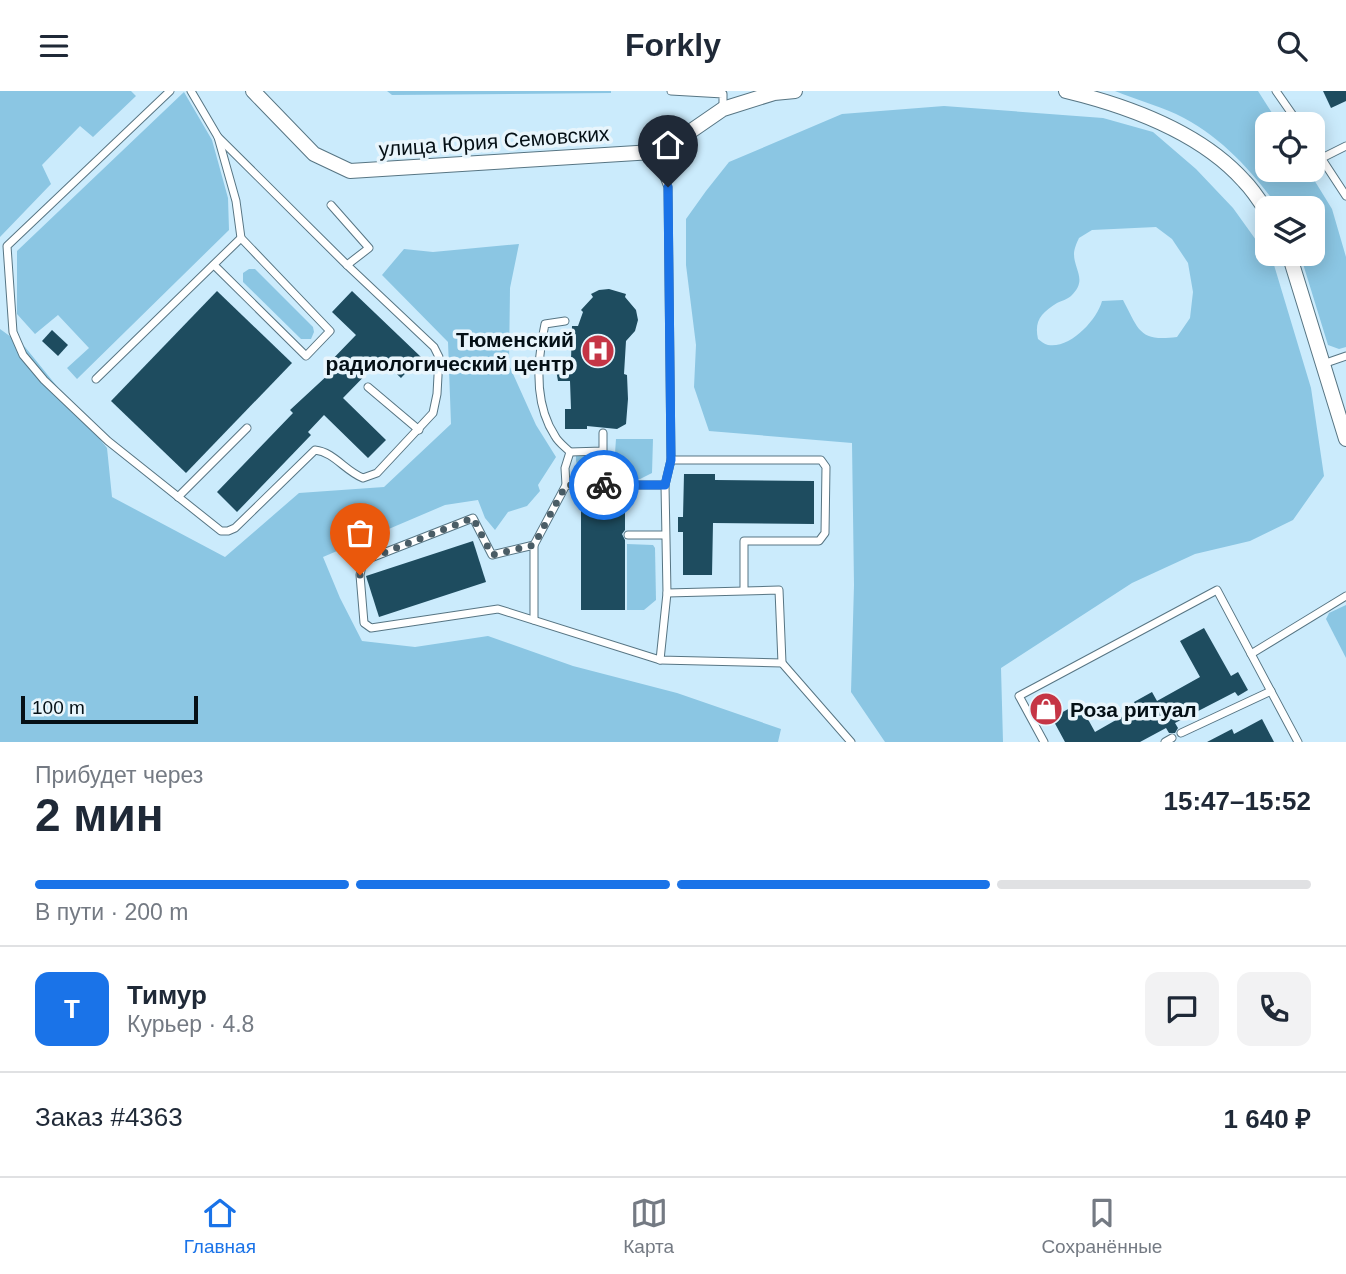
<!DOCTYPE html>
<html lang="ru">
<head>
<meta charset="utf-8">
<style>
  :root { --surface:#fff; --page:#f2f2f3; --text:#1f2937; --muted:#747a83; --line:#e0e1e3; --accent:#1a73e8 }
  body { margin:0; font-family:Arial,sans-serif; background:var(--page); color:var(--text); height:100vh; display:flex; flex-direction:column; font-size:26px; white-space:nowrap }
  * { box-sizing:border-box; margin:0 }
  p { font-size:23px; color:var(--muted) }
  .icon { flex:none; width:38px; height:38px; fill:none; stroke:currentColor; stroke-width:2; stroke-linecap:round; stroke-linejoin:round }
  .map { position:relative; height:651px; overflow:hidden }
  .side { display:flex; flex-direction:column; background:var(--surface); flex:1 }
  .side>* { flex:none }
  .tools { position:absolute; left:1255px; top:21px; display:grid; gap:14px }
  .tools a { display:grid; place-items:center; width:70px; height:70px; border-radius:14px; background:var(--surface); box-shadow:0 4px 18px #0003; font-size:35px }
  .scale { position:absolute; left:21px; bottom:18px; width:177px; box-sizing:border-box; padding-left:7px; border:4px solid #051016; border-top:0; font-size:19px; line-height:24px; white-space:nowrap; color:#051016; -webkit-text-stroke:5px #e8f5fc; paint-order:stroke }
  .pin { position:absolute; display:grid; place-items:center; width:60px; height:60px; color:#fff; margin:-72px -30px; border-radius:50% 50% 50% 0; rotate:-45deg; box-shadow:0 0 7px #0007 }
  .pin .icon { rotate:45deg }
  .courier { position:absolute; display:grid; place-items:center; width:70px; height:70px; margin:-35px; border:5px solid #1a73e8; border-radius:50%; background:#fff; color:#222; box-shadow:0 2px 9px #0007 }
  .overview em { font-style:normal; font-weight:800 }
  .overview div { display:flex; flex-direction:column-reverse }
  .overview { display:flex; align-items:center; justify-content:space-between; height:119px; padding:0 35px }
  h1 { font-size:46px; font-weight:800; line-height:52px }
  .bar { display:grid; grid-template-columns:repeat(4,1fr); gap:10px 7px; align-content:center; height:84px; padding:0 35px }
  .bar i { height:9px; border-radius:5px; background:var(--line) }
  .bar .on { background:var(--accent) }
  .bar p { grid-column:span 4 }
  .line { display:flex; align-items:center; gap:18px; padding:0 35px; border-top:2px solid var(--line) }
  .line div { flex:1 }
  .round { display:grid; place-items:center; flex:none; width:74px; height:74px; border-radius:14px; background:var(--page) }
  header { display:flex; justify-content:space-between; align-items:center; height:91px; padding:0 35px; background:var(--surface); font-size:32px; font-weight:800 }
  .dock { display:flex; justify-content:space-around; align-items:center; height:98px; border-top:2px solid var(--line); background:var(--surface); font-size:19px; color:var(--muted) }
  .dock a { display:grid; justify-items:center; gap:4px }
  .dock .on { color:var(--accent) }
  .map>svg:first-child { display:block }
  .green { fill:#8bc6e3; fill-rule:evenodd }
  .building { fill:#1e4c5f }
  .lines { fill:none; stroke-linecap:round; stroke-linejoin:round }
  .service-casing { stroke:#577583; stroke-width:9 }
  .minor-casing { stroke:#577583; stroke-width:16 }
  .service { stroke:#fff; stroke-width:7 }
  .minor { stroke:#fff; stroke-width:14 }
  .done { stroke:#4a5d66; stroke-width:7; stroke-dasharray:0 12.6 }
  .route { stroke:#1a73e8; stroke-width:9 }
  .labels { text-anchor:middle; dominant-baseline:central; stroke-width:7; stroke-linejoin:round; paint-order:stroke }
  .street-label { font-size:21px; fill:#051016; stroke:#e8f5fc }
  .poi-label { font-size:21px; font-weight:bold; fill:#051016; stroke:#e8f5fc; text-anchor:end }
</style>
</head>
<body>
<header><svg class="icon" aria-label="menu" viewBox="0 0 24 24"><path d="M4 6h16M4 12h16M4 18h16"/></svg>Forkly<svg class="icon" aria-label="search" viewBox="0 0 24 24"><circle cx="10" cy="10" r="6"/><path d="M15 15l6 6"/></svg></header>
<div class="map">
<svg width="1346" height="651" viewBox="0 0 1346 651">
  <rect width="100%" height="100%" fill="#cbebfc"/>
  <g class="green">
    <path d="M 0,0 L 131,0 L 136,5 L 93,46 L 80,35 L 42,74 L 51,93 L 0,146 Z"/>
    <path d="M 387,0 L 611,0 L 611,2 L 392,4 Z"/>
    <path d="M 1115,0 L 1258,0 L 1279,33 L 1267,33 L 1267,79 L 1308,79 L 1332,118 L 1346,166 L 1346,256 L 1339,258 L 1328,254 L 1300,163 L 1312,163 L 1312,117 L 1279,117 C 1251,79 1220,44 1176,23 C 1156,14 1135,8 1115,0 Z"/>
    <path d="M 184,1 L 212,49 L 228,107 L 229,139 L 77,288 L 67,277 L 89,257 L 58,224 L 35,243 L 17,223 L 17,160 Z"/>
    <path d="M 944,15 L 1103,27 L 1153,41 L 1196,78 L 1233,117 L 1274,174 L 1311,297 L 1324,385 L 1293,429 L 1250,450 L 1195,463 L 1132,492 L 1001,577 L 1003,651 L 885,651 L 851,601 L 854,494 L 852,352 L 709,340 L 694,296 L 696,254 L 686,174 L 686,128 L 706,100 L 729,71 L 842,23 ZM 1156,136 L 1172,148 L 1188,172 L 1193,201 L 1190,227 L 1177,246 C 1139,251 1139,239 1123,209 L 1102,210 C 1097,229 1070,258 1048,254 C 1044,253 1041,250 1038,248 C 1034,230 1041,222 1057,212 C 1061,210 1068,208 1071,205 C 1088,189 1074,179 1074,163 C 1074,158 1077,151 1079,147 L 1092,139 Z"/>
    <path d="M 519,153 L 510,197 L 509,274 L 536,334 L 556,366 L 538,394 L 540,400 L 527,415 L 508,421 L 495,439 L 485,427 L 478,409 L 445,414 L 323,466 L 340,507 L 362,550 L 415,556 L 488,545 L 573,575 L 677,602 L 781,638 L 778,651 L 0,651 L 0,238 L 25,256 L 107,357 L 112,406 L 225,466 L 299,402 L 384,396 L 451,333 L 448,251 L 382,184 L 404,158 L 433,161 Z"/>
    <path d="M 249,178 L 255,178 L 313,236 L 314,241 L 311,248 L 301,248 L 243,191 L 243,182 Z"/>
    <path d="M 616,348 L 653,348 L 652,382 L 640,388 L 590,388 C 581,384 575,375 576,365 L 579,363 L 615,362 Z"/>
    <path d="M 627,453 L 653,454 L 655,457 L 656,509 L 644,519 L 627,519 Z"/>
    <path d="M 1346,514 L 1346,567 L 1326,528 L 1329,522 Z"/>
  </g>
  <g class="building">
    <path d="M 1323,0 L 1346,0 L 1346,10 L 1331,17 Z"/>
    <path d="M 609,198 L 626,203 L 625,206 L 636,219 L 638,229 L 635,240 L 626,250 L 624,283 L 627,284 L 628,308 L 626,333 L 617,338 L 587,335 L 587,338 L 565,338 L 565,318 L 571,318 L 570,290 L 558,290 L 556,279 L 559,269 L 571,269 L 572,235 L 578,235 L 583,221 L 581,219 L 593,206 L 591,203 L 599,199 Z"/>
    <path d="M 217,200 L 292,272 L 186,382 L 111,310 Z"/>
    <path d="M 352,200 L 421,266 L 401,287 L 381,268 L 343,307 L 386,349 L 368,367 L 324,324 L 308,341 L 311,344 L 237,421 L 217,401 L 293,322 L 290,319 L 330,282 L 324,277 L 356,244 L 332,221 Z"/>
    <path d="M 52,239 L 68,254 L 58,265 L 42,250 Z"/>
    <path d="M 684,383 L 715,383 L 715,389 L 814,390 L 814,433 L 713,432 L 712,484 L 683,484 L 683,441 L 678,441 L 678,426 L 683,426 Z"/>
    <path d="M 581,413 L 625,413 L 625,439 L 622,443 L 625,449 L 625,519 L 581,519 Z"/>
    <path d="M 473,450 L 486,491 L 379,526 L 366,485 Z"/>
    <path d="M 1204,537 L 1231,585 L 1238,581 L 1248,599 L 1238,605 L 1235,601 L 1175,632 L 1178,637 L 1175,642 L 1169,642 L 1166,637 L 1140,651 L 1065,651 L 1052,627 L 1079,612 L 1095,641 L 1137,617 L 1134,611 L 1152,601 L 1157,610 L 1200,586 L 1180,550 Z"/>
    <path d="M 1262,628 L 1274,651 L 1207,651 L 1232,638 L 1234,643 Z"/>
  </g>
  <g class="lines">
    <defs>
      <g id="service">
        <path d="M 170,0 L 7,155 L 13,241 L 23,264 L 44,289 L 108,350 L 221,440 L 228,440 L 235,437 L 315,359 C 334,361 345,380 363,387 L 377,382 L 433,322 L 437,303 L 439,266 L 434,256 L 347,174 L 218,46"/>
        <path d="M 191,0 L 218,46 L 236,110 L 241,147 L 330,240 L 306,265 L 214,174"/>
        <path d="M 671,0 L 723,3 L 723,17"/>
        <path d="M 1276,0 L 1299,33"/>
        <path d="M 1312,53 L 1346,105"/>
        <path d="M 654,61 L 668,96 L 671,369 L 665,394 L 667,502 L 660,569 L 782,572 L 851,651"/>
        <path d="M 1322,67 L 1346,55"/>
        <path d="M 331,114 L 369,157 L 347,174"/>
        <path d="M 565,230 L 545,233 C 537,269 534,313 555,345 C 558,351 565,356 570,361 L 565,377 L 566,394 L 665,394"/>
        <path d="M 1323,273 L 1346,265"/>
        <path d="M 96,288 L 241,147"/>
        <path d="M 368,296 L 419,339"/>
        <path d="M 570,361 L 603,360 L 603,342"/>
        <path d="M 671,369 L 821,369 L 826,376 L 825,442 L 819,450 L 744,450 L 744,499"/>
        <path d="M 178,406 L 247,337"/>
        <path d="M 628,444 L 665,444"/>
        <path d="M 534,454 L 492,464 L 473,427 L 363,470 L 360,484 L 364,532 L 371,537 L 498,518 L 660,569"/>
        <path d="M 667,502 L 779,499 L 782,572"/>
        <path d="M 534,529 L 534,454 L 566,394"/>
        <path d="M 1251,563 L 1346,505"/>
        <path d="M 1181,642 L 1271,600"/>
        <path d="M 1044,651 L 1019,605 L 1217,499 L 1298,651"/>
        <path d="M 1165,651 L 1172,647"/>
      </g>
      <g id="minor">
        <path d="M 253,0 L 314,63 L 350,80 L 653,61 L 678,49 L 723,18 L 774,2 L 795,0"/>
        <path d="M 1066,0 C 1128,15 1201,42 1244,90 C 1253,99 1260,110 1267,121"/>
        <path d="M 1289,163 L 1346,348"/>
      </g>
    </defs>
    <use href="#service" class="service-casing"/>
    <use href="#minor" class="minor-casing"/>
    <use href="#service" class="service"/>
    <use href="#minor" class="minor"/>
  </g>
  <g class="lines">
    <path class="done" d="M 360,484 L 363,470 L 473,427 L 492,464 L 534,454 L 566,394 L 604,394"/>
    <path class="route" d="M 604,394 L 665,394 L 671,369 L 668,96"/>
  </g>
  <defs>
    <symbol id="hospital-disc" viewBox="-11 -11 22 22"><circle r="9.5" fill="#c53545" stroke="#e8f5fc"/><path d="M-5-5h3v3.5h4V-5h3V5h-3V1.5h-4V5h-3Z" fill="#fff"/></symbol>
    <symbol id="shop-disc" viewBox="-11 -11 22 22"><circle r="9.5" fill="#c53545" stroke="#e8f5fc"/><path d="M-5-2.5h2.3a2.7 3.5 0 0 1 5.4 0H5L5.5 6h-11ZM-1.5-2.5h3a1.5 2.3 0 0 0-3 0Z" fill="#fff"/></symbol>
  </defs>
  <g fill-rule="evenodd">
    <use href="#hospital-disc" x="579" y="241" width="38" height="38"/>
    <use href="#shop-disc" x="1027" y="599" width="38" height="38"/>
  </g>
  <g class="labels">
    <g class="street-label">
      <text transform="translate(494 50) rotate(-4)">улица Юрия Семовских</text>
    </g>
    <g class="poi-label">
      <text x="574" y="248">Тюменский<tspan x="574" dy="24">радиологический центр</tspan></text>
      <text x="1070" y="618" text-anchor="start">Роза ритуал</text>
    </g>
  </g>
</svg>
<div class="tools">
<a><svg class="icon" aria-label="locate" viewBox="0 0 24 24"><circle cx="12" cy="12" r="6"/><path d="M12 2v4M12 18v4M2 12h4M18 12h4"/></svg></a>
<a><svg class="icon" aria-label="layers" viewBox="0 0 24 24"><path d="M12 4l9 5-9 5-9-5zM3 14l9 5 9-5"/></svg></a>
</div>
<div class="scale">100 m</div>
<div class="pin" style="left:360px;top:484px;background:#ea580c"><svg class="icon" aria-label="bag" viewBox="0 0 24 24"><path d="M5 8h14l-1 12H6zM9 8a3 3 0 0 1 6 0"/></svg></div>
<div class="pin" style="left:668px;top:96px;background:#1f2937"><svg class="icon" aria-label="home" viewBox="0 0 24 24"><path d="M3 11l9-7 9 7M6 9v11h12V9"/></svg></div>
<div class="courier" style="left:604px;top:394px"><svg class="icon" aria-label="bike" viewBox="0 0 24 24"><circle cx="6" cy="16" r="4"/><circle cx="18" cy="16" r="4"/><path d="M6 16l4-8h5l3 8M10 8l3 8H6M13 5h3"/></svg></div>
</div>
<section class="side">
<div class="overview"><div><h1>2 мин</h1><p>Прибудет через</p></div><em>15:47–15:52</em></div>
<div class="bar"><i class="on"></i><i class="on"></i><i class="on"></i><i></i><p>В пути · 200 m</p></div>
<div class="line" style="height:126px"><b class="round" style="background:var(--accent);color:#fff">Т</b><div><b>Тимур</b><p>Курьер · 4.8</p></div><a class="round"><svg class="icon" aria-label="chat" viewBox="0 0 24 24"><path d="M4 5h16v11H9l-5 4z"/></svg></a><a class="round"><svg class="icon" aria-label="phone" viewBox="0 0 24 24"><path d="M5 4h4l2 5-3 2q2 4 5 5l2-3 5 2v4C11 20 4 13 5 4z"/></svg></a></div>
<div class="line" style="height:91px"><div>Заказ #4363</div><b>1 640 ₽</b></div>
</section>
<nav class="dock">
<a class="on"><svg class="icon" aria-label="home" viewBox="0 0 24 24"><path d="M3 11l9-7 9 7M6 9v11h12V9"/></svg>Главная</a>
<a><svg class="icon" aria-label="map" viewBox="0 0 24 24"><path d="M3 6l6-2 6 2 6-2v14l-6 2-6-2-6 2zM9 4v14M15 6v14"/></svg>Карта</a>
<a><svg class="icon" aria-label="saved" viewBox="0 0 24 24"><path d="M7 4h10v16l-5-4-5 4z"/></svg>Сохранённые</a>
</nav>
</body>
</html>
